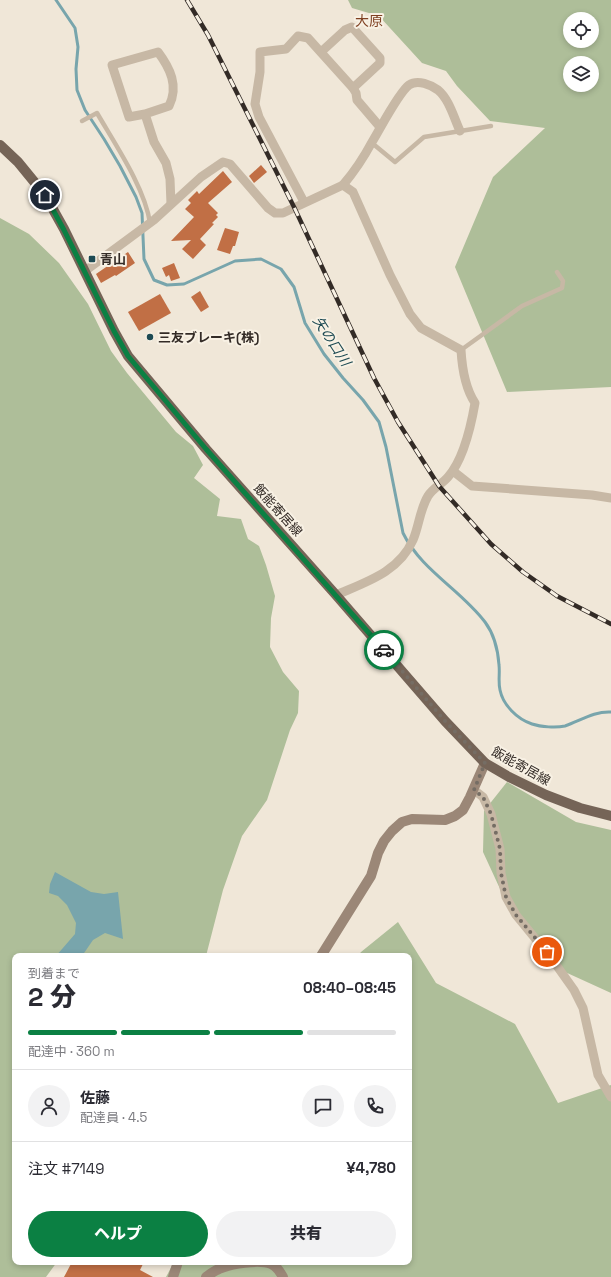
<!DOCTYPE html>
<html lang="ja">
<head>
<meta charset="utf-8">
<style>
  :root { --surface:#fff; --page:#f2f2f3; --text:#2b2b33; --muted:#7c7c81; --line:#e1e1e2; --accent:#0b8043 }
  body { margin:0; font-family:"Space Grotesk","Noto Sans JP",sans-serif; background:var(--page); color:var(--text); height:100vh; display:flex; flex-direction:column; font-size:15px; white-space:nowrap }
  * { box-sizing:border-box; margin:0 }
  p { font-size:13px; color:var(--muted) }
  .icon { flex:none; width:22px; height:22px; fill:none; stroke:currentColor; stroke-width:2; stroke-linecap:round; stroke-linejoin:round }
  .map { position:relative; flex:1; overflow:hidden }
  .details { position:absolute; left:12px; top:953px; width:400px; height:312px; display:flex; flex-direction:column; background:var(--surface); border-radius:8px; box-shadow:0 2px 6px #0003 }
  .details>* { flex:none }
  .fabs { position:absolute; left:563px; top:12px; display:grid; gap:8px }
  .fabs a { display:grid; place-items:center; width:36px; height:36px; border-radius:50%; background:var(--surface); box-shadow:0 2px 6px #0003; font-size:20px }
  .pin { position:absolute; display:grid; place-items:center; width:34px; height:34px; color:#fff; margin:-17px; border:2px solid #fff; border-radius:50%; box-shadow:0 1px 4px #0007 }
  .courier { position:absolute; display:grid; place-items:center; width:40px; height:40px; margin:-20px; border:3px solid #0b8043; border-radius:50%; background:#fff; color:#222; box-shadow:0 1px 5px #0007 }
  .summary em { font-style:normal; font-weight:800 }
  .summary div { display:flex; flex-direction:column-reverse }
  .summary { display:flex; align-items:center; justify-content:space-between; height:68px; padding:0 16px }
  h1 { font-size:26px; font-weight:800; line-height:30px }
  .bar { display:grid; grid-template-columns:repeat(4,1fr); gap:6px 4px; align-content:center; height:48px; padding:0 16px }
  .bar i { height:5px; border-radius:3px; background:var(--line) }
  .bar .current { background:var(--accent) }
  .bar p { grid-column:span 4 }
  .line { display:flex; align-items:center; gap:10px; padding:0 16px; border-top:1px solid var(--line) }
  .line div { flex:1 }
  .round { display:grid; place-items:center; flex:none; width:42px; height:42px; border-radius:21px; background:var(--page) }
  .button { display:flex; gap:8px; margin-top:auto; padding:8px 16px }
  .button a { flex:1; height:46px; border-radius:24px; background:var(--accent); color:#fff; font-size:16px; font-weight:800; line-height:46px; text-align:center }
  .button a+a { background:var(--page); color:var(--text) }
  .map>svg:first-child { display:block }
  .green { fill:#aebe99; fill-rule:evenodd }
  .water { fill:#78a5ac }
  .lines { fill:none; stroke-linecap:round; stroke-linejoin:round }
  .stream { stroke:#78a5ac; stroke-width:3 }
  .building { fill:#c16f45 }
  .lane { stroke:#c7b8a5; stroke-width:4.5 }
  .street { stroke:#c7b8a5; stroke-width:9 }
  .secondary { stroke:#9b8777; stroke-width:10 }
  .primary { stroke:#756457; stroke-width:10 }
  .rail-casing { stroke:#332b26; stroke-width:4.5 }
  .rail { stroke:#f8f1e4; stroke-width:3; stroke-dasharray:9; stroke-linecap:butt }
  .done { stroke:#756d64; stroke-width:4; stroke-dasharray:0 7.2 }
  .route { stroke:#0b8043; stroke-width:5 }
  .poi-dot { fill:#1d4a53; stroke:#f8f1e4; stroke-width:1.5 }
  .labels { text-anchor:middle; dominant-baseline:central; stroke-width:4; stroke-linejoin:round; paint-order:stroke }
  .poi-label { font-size:13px; font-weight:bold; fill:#332b26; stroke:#f8f1e4; text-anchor:start }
  .street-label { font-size:13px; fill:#332b26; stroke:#f8f1e4 }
  .neighbourhood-label { font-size:14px; fill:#7f4122; stroke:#f8f1e4 }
  .water-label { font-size:14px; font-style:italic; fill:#1d4a53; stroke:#f8f1e4 }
</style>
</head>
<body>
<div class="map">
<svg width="611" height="1277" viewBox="0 0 611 1277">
  <rect width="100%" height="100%" fill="#f0e7d8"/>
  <g class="green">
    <path d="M 348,0 L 611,0 L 611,387 L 507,392 L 455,267 L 493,177 L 545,128 L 490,121 L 457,86 L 446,71 L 422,63 L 379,16 L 352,8 ZM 570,19 L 592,19 L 592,41 L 570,41 ZM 570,63 L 592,63 L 592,85 L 570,85 Z"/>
    <path d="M 0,218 L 29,234 L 59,263 L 88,304 L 111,351 L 127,373 L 176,432 L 193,446 L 203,465 L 194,478 L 220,499 L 217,516 L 241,519 L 248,539 L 259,546 L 266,565 L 275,596 L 271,618 L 270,647 L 283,672 L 299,691 L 298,713 L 290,730 L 267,800 L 242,836 L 223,890 L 206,956 L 15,956 L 15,1262 L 57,1262 L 46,1277 L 0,1277 Z"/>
    <path d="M 507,782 L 576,822 L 611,830 L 611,993 L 565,972 L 501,891 L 483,852 L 484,811 Z"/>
    <path d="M 398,922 L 436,983 L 515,1024 L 558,1103 L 611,1085 L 611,1277 L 166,1277 L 174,1262 L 409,1262 L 409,956 L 358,956 L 361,952 Z"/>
  </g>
  <path class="water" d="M 55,872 L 91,892 L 104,894 L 118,892 L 123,939 L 105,933 L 93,940 L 82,956 L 56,956 L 75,934 L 76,923 L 67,905 L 58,896 L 49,893 L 50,884 Z"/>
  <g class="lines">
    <path class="stream" d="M 56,0 L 75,28 L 78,47 L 76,69 L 77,90 L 85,110 L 104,139 L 120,166 L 136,197 L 142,213 L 144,259 L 154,280 L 167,285 L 184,284 L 235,261 L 261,259 L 281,269 L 294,287 L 305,323 L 324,354 L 343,378 L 363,400 L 379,422 L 386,447 L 403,533 C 421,570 461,590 485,622 C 494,634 498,651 499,665 C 500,673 498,682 500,690 C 503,705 517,719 532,724 C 541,727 556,728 565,726 C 580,721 594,711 611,712"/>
  </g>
  <g class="building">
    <path d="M 261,165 L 267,172 L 254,183 L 249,176 Z"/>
    <path d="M 223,171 L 232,182 L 208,203 L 218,213 L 216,215 L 218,217 L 212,223 L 214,224 L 200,239 L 206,245 L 193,259 L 182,249 L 191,240 L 171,241 L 194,217 L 185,209 L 191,203 L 188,200 L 197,191 L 199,194 Z"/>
    <path d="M 225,228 L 239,232 L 235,246 L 233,246 L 230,254 L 217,250 Z"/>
    <path d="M 128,252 L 135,263 L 116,276 L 115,275 L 101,283 L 96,274 Z"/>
    <path d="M 174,263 L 180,278 L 171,281 L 169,275 L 166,277 L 162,268 Z"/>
    <path d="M 200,291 L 209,307 L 201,312 L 191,297 Z"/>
    <path d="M 160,294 L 171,313 L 139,331 L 128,312 Z"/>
    <path d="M 72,1262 L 144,1262 L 140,1270 L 153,1277 L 64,1277 Z"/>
  </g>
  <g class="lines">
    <g class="lane">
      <path d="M 82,121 L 97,113 C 115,144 145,188 150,223"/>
      <path d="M 372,143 L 395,162 L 424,137 L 491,126"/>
      <path d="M 461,350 L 522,306 L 562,288 L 563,281 L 557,272"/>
    </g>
    <g class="street">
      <path d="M 321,52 L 345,30 L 352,27 L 380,58 L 380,63 L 353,88"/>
      <path d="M 145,114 L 169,106 C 179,86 170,68 158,52 L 112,65 L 129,117 L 145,114 L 154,142 L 166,163 L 170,179 L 171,204"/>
      <path d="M 343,185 C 354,172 364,157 372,142 C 380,129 399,92 409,85 C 418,79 431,85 438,90 C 449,99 454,118 460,131"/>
      <path d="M 304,202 L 259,117 L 255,104 L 260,72 L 260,52 L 286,49 L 298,36 L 308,38 L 353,88 L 356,93 L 357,100 L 380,127"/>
      <path d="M 85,271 L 154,220 L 201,177 L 223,162 L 230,164 L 268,208 L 275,213 L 283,213 L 343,185 L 353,192 L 390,275 L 410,314 L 421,328 L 461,350 C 462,367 465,388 475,403 C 471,426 464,459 448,477 C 442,484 433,488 428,496 C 420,509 419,526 413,540 C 399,572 366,582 336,595"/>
      <path d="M 453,471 L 472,486 L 592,495 L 611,498"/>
      <path d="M 474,790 L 483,797 L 491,814 L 500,849 L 501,873 L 506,897 L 516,915 L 552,959 L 574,990 L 583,1008 L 598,1075 L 611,1097"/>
    </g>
    <g class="secondary">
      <path d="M 321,956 L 371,876 L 378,853 L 384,841 L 392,831 L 402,822 L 412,819 L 445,820 L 455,816 L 463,810 L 470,797 L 485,763"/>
      <path d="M 173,1277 L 178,1262"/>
      <path d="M 206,1277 C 210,1274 214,1271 219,1269 C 230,1264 259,1259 271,1264 C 277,1266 280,1272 283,1277"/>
    </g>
    <path class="primary" d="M 0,145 L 18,162 L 45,195 L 64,229 L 114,331 L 128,356 L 206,449 L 336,595 L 445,721 L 485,763 L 509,777 L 546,795 L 580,808 L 611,816"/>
    <defs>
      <path id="rail" d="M 187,0 L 208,35 L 294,207 L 374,378 L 398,422 L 439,486 L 491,544 L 523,572 L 557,596 L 611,624"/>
    </defs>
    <use href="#rail" class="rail-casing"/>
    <use href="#rail" class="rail"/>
  </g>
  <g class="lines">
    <path class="done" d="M 384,650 L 445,721 L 485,763 L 474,790 L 483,797 L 491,814 L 500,849 L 501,873 L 506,897 L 516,915 L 547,952"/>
    <path class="route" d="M 45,195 L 64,230 L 114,331 L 128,356 L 206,449 L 384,650"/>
  </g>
  <g class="poi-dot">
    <rect x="88" y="255" width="8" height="8" rx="2"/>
    <circle cx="150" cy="337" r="4"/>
  </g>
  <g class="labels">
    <g class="poi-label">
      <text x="100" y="259">青山</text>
      <text x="158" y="337">三友ブレーキ(株)</text>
    </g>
    <g class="street-label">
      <text transform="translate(278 510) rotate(48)">飯能寄居線</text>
      <text transform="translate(521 766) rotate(29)">飯能寄居線</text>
    </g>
    <g class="neighbourhood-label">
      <text x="369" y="21">大原</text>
    </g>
    <g class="water-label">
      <text transform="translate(332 341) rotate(57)">矢の口川</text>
    </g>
  </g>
</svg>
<div class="fabs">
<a><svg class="icon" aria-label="locate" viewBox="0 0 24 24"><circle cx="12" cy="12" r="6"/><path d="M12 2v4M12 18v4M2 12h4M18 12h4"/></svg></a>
<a><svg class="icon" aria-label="layers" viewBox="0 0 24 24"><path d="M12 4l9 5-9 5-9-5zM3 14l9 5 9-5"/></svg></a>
</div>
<div class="pin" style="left:547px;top:952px;background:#ea580c"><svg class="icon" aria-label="bag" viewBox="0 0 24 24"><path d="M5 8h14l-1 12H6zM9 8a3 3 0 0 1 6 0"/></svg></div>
<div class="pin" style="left:45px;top:195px;background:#1f2937"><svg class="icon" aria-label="home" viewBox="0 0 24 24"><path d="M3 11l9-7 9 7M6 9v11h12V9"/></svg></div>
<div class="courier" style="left:384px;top:650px"><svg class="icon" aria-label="car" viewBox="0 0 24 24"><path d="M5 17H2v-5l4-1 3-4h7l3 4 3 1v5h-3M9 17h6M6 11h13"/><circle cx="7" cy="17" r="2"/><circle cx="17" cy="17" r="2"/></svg></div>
<section class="details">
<div class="summary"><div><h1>2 分</h1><p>到着まで</p></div><em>08:40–08:45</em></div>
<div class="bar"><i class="current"></i><i class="current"></i><i class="current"></i><i></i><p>配達中 · 360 m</p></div>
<div class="line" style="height:72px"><a class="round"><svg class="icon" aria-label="person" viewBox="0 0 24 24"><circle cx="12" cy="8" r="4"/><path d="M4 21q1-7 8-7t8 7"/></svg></a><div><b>佐藤</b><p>配達員 · 4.5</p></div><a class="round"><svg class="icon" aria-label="chat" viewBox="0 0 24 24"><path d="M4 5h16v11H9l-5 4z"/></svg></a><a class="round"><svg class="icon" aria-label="phone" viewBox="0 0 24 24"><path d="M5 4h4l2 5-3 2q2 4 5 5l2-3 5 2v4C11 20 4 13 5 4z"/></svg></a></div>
<div class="line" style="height:52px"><div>注文 #7149</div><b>¥4,780</b></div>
<div class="button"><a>ヘルプ</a><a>共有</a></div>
</section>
</div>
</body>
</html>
